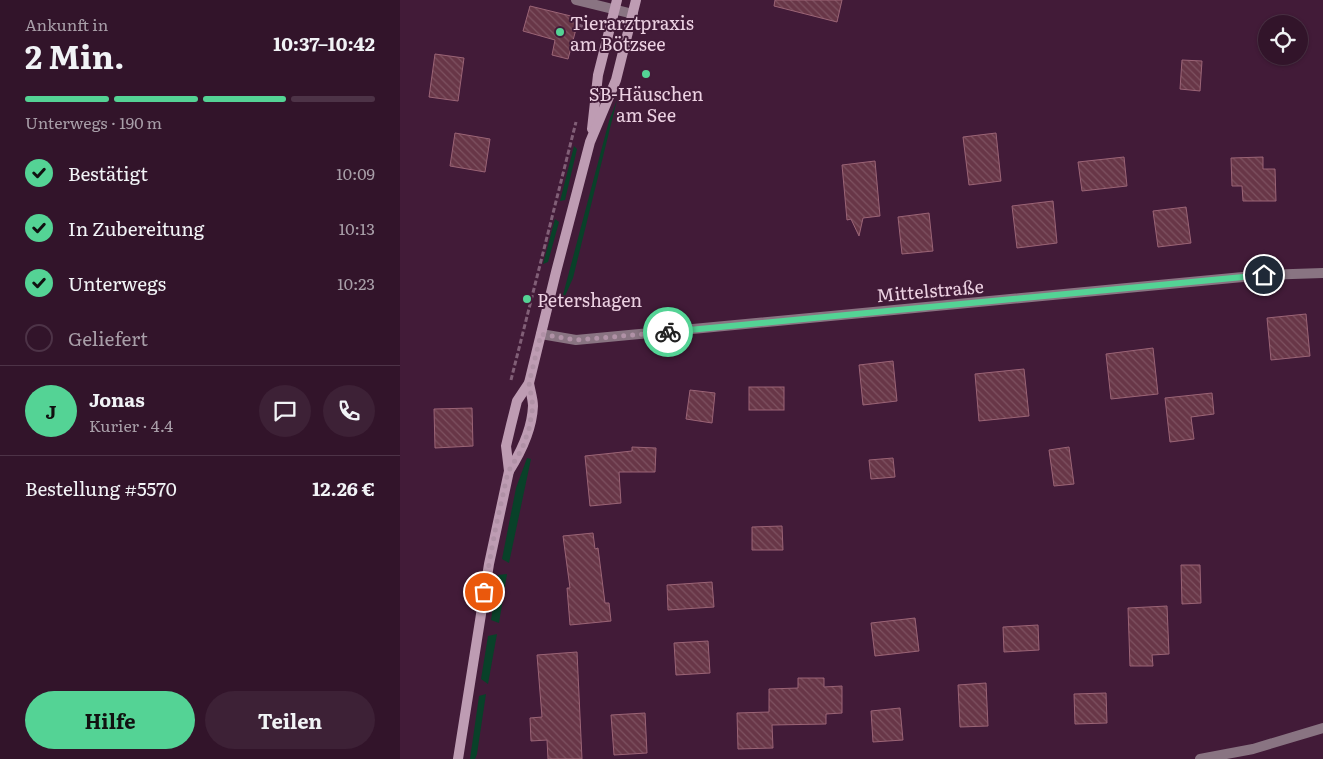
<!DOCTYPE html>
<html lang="de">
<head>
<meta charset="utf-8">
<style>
  :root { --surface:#32142a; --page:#3d2136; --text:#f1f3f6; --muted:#a89ea8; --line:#4d3347; --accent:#54d395 }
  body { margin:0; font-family:Literata,serif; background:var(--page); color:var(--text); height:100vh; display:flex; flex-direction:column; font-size:19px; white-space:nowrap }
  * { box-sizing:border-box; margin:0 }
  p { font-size:16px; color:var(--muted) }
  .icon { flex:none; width:28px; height:28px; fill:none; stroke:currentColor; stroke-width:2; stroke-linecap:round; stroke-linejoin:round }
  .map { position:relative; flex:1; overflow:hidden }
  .side { display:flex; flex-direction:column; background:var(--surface); width:400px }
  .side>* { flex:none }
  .tools { position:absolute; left:858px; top:15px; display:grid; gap:10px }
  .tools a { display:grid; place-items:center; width:50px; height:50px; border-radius:50%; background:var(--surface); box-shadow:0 1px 4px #0004,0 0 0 1px var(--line); font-size:25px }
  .pin { position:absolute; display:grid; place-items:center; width:42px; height:42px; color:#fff; margin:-21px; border:2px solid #fff; border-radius:50%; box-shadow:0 1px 5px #0007 }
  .courier { position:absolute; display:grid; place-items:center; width:50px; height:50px; margin:-25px; border:4px solid #54d395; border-radius:50%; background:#fff; color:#222; box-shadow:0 1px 6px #0007 }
  .headline em { font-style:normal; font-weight:700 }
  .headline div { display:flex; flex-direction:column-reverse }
  .headline { display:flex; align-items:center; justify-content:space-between; height:85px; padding:0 25px }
  h1 { font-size:32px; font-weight:700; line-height:38px }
  .bar { display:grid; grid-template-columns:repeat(4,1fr); gap:8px 5px; align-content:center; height:60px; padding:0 25px }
  .bar i { height:6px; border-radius:4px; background:var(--line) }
  .bar .selected { background:var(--accent) }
  .bar p { grid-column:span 4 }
  .line { display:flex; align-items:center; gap:12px; padding:0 25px; border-top:1px solid var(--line) }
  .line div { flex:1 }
  .round { display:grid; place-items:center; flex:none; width:52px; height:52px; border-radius:26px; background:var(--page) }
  ol { padding:0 25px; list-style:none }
  li { display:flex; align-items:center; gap:15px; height:55px }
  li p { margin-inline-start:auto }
  li .icon { padding:5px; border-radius:50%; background:var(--accent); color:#111; stroke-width:4 }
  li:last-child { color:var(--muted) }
  li i { width:28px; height:28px; border:2px solid var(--line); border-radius:50% }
  .button { display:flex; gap:10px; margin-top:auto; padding:10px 25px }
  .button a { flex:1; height:58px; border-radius:30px; background:var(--accent); color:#111; font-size:20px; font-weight:700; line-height:58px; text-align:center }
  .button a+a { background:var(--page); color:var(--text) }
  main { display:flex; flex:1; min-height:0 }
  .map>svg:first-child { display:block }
  .grass { fill:#094129 }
  .building { fill:url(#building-back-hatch); stroke:#9b6476 }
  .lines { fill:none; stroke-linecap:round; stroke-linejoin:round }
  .path { stroke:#815f77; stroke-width:3; stroke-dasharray:5 2.5; stroke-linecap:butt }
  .service { stroke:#897482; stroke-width:10 }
  .minor { stroke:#897482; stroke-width:10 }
  .secondary { stroke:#be9cb3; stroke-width:10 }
  .done { stroke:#b091a6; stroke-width:5; stroke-dasharray:0 9 }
  .route { stroke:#54d395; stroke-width:6 }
  .poi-dot { fill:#54d395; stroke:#421b38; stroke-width:2 }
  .labels { text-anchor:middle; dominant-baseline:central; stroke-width:4; stroke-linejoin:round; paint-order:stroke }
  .poi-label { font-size:18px; fill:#ecd1e2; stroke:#421b38; text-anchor:start }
  .street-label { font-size:18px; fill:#ecd1e2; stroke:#421b38 }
</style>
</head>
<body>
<main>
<section class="side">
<div class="headline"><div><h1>2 Min.</h1><p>Ankunft in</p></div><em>10:37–10:42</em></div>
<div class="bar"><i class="selected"></i><i class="selected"></i><i class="selected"></i><i></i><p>Unterwegs · 190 m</p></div>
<ol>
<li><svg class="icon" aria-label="check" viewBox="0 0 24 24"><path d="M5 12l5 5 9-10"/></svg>Bestätigt<p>10:09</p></li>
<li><svg class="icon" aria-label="check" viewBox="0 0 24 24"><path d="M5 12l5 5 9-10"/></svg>In Zubereitung<p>10:13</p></li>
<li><svg class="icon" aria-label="check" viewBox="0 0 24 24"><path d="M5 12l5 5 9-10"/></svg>Unterwegs<p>10:23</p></li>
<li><i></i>Geliefert</li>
</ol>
<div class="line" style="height:90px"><b class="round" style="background:var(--accent);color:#111">J</b><div><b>Jonas</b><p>Kurier · 4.4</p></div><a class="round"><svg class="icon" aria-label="chat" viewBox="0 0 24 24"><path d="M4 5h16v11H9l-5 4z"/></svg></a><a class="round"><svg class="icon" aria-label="phone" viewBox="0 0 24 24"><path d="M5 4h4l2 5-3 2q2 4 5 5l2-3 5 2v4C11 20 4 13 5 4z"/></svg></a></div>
<div class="line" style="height:65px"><div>Bestellung #5570</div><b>12.26 €</b></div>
<div class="button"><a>Hilfe</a><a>Teilen</a></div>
</section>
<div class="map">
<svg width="923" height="759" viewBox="0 0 923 759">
  <defs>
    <pattern id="building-back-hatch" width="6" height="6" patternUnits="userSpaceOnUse" patternTransform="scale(1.25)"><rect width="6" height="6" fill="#683647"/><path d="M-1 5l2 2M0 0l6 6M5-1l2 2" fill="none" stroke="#7e5261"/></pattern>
  </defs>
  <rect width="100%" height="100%" fill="#421b38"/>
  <g class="grass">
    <path d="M 217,100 L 173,278 L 165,296 L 163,295 L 209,121 Z"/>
    <path d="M 174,146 L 177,149 L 165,200 L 160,201 Z"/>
    <path d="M 155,219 L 159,222 L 148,262 L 143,264 Z"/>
    <path d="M 127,458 L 131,459 L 109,563 L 102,559 L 116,488 Z"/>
    <path d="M 107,574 L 99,623 L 91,620 L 98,575 Z"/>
    <path d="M 97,634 L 88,684 L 81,679 L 88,636 Z"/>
    <path d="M 86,694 L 77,754 L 75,759 L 70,759 L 79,696 Z"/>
  </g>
  <g class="building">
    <path d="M 375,0 L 442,0 L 437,22 L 374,6 Z"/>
    <path d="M 130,6 L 179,18 L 168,59 L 152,55 L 155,40 L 123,31 Z"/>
    <path d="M 35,54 L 64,58 L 58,101 L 29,97 Z"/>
    <path d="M 782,60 L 802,61 L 800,91 L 780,89 Z"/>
    <path d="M 55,133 L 90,139 L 85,172 L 50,166 Z"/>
    <path d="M 596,133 L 601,181 L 569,185 L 563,137 Z"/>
    <path d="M 724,157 L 727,186 L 682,191 L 678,162 Z"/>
    <path d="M 863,157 L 863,169 L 875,169 L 876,201 L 843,201 L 842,186 L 832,186 L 831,158 Z"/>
    <path d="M 475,161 L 480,216 L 463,218 L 459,236 L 451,219 L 447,220 L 442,165 Z"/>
    <path d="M 653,201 L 657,243 L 617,248 L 612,206 Z"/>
    <path d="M 786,207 L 791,243 L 758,247 L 753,211 Z"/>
    <path d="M 529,213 L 533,251 L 502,254 L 498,217 Z"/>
    <path d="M 906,314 L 910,356 L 871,360 L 867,318 Z"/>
    <path d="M 753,348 L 758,394 L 711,399 L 706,354 Z"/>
    <path d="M 493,361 L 497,401 L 463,405 L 459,365 Z"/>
    <path d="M 624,369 L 629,416 L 579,421 L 575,374 Z"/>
    <rect x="349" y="387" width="35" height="23"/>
    <path d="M 290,390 L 315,393 L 312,423 L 286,419 Z"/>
    <path d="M 812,393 L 814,414 L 791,417 L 794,439 L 770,442 L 765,398 Z"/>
    <path d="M 72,408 L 73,446 L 35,448 L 34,409 Z"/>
    <path d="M 232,447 L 256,448 L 255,472 L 219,472 L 221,503 L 190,506 L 185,456 L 232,451 Z"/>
    <path d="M 669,447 L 674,484 L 654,486 L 649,450 Z"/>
    <path d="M 493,458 L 495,477 L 471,479 L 469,460 Z"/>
    <path d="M 382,526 L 383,550 L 352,550 L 352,527 Z"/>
    <path d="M 193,533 L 195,549 L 198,548 L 205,603 L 209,603 L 211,621 L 170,625 L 167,588 L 170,588 L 163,536 Z"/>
    <path d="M 781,565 L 800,565 L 801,603 L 782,604 Z"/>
    <path d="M 312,582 L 314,607 L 268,610 L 267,585 Z"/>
    <path d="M 767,606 L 769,654 L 752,655 L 753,666 L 730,666 L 728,608 Z"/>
    <path d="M 515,618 L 519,651 L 475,656 L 471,623 Z"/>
    <path d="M 638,625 L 639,650 L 604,652 L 603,627 Z"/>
    <path d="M 308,641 L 310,673 L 276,675 L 274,643 Z"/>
    <path d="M 177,652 L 182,759 L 148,759 L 147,740 L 131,741 L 130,718 L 142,717 L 137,655 Z"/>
    <path d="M 398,678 L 424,678 L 424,687 L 442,686 L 442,713 L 426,714 L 426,724 L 372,725 L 373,748 L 338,749 L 337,713 L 369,712 L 369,689 L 398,688 Z"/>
    <path d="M 586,683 L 588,726 L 560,727 L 558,685 Z"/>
    <path d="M 706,693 L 707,723 L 675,724 L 674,694 Z"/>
    <path d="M 500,708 L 503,740 L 473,742 L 471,711 Z"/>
    <path d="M 245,713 L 247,753 L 214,755 L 211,715 Z"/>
  </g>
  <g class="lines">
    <g class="path">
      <path d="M 178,25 L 195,30"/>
      <path d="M 111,380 L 176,122"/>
    </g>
    <path class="service" d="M 176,0 L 233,14"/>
    <g class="minor">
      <path d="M 141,334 L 176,340 L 864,275 L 923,273"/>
      <path d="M 800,759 L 853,749 L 923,728"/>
    </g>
    <g class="secondary">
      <path d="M 192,129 L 198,75 L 217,0"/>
      <path d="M 109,471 C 121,452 132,430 133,406 C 133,399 130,390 129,383"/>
      <path d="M 58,759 L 89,564 L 109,471 L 106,446 L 111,425 L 117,401 L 129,383 L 156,272 L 190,142 L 216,80 L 236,0"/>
    </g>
  </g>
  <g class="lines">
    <path class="done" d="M 84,592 L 96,526 L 108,472 L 122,449 L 129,429 L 133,406 L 129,383 L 141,334 L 176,340 L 268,332"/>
    <path class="route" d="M 268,332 L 864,275"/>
  </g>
  <g class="poi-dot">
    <circle cx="160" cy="32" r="5"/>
    <circle cx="246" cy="74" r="5"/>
    <circle cx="127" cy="299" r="5"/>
  </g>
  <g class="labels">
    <g class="poi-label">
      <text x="170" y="22">Tierarztpraxis<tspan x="170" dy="21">am Bötzsee</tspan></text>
      <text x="246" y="93" text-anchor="middle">SB-Häuschen<tspan x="246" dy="21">am See</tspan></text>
      <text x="137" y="299">Petershagen</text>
    </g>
    <g class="street-label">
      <text transform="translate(530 290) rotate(-5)">Mittelstraße</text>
    </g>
  </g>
</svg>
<div class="tools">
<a><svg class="icon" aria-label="locate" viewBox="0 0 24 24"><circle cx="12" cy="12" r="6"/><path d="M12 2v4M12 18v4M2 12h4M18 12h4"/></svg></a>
</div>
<div class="pin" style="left:84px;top:592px;background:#ea580c"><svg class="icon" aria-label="bag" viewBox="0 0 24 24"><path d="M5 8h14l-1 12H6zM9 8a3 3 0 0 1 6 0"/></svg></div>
<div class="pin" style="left:864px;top:275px;background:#1f2937"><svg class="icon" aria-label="home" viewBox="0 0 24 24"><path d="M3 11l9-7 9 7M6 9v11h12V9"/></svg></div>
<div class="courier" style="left:268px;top:332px"><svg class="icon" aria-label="bike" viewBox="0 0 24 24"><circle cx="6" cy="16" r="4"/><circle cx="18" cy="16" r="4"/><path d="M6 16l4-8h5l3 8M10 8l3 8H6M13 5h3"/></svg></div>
</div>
</main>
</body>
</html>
